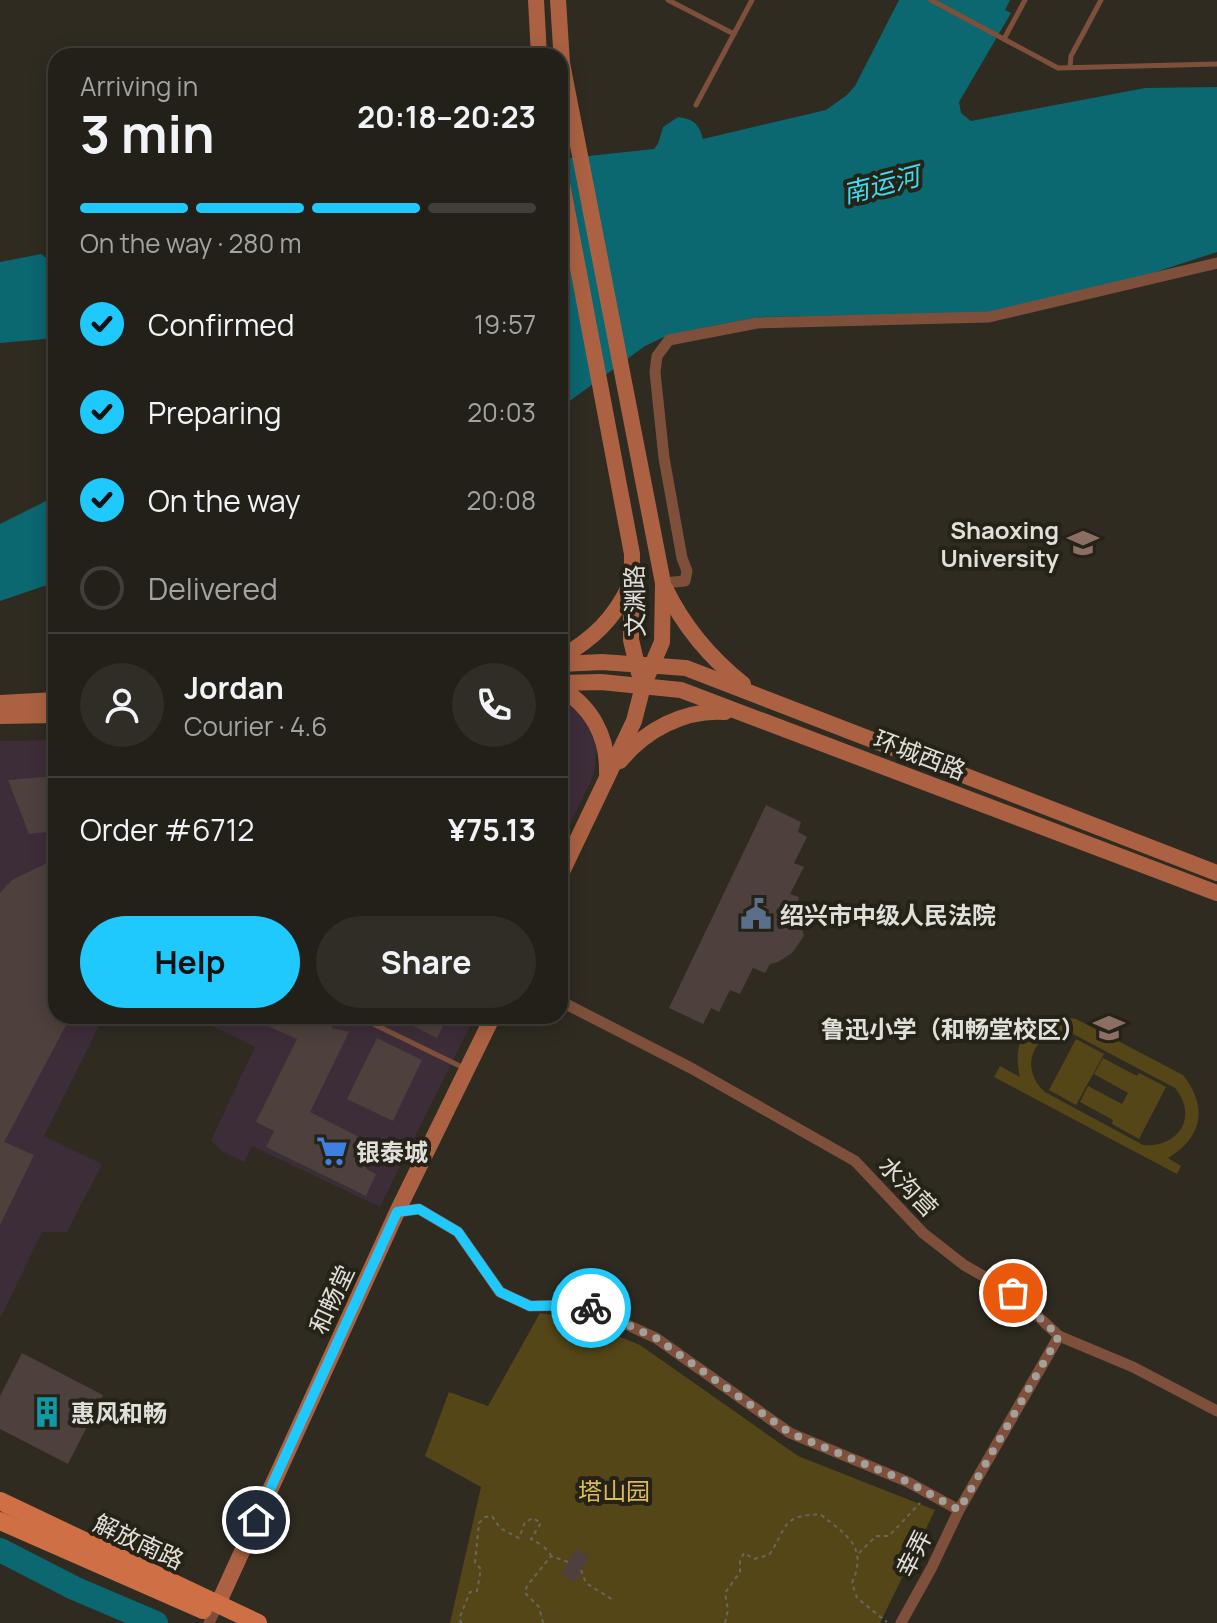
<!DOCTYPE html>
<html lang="en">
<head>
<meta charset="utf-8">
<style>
  :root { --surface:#232019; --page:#2f2d26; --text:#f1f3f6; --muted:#a3a3a2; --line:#403e38; --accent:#1fc9fd }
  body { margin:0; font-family:Manrope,"Noto Sans SC",sans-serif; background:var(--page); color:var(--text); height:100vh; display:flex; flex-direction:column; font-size:30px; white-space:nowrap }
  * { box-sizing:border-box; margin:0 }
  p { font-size:26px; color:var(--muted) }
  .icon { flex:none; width:44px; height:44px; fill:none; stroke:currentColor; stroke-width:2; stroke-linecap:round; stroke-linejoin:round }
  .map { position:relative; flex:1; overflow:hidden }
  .side { position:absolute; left:48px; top:48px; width:520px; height:976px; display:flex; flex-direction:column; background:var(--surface); border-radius:24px; box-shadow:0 4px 20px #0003,0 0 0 2px var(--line) }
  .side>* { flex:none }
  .pin { position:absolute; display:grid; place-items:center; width:68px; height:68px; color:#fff; margin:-34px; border:4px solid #fff; border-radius:50%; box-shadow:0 2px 8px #0007 }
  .courier { position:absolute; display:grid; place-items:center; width:80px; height:80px; margin:-40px; border:6px solid #1fc9fd; border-radius:50%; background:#fff; color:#222; box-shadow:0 2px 10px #0007 }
  .head em { font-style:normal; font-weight:700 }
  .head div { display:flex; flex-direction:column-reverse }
  .head { display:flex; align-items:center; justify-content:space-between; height:136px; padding:0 32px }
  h1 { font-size:52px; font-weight:700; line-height:60px }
  .bar { display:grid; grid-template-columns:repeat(4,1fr); gap:12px 8px; align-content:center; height:96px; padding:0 32px }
  .bar i { height:10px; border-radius:6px; background:var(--line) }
  .bar .on { background:var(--accent) }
  .bar p { grid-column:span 4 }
  .line { display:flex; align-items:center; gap:20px; padding:0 32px; border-top:2px solid var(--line) }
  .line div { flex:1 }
  .round { display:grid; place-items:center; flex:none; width:84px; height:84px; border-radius:42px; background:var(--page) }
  ol { padding:0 32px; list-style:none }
  li { display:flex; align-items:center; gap:24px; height:88px }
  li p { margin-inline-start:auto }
  li .icon { padding:8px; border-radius:50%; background:var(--accent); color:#111; stroke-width:4 }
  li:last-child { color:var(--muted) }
  li i { width:44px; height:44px; border:4px solid var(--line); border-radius:50% }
  .primary-button { display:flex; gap:16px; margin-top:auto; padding:16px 32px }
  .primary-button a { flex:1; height:92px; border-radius:48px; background:var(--accent); color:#111; font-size:32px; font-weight:700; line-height:92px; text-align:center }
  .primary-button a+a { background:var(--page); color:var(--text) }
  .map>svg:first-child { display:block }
  .commercial { fill:#3d2d39 }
  .green { fill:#544617; fill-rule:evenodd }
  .water { fill:#0b6770 }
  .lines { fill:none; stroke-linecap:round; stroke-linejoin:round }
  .river { stroke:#0b6770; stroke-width:24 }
  .building { fill:#4d403d }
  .path { stroke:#6a665e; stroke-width:2; stroke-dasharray:4 4; stroke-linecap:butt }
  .lane { stroke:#7e503c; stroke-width:5 }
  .street { stroke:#7e503c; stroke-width:11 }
  .secondary { stroke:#ac6242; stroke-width:16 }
  .primary { stroke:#cf6f45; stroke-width:18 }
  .done { stroke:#a3a099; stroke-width:8; stroke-dasharray:0 14.4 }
  .route { stroke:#1fc9fd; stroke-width:10 }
  .labels { text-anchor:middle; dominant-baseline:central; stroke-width:8; stroke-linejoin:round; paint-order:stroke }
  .poi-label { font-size:24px; font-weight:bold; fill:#e1dfd9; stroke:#252218; text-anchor:start }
  .street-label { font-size:24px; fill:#e1dfd9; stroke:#252218 }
  .park-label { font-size:24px; fill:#dbbc55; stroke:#252218 }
  .water-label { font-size:26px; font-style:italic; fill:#3fdbee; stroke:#252218 }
</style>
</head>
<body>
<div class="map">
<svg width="1217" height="1623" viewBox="0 0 1217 1623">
  <rect width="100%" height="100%" fill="#2f2b21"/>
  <g class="commercial">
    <path d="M 560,696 L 565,696 L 586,719 L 597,742 L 594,774 L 560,845 Z"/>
    <path d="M 56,740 L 56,1016 L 104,1016 L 44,1136 L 102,1164 L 67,1232 L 42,1232 L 0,1319 L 0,741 Z"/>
    <path d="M 191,1016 L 475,1016 L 380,1207 L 252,1146 L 244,1162 L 222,1151 L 211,1140 L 255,1047 Z"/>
  </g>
  <g class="green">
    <path d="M 1058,1016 L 1076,1019 L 1183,1075 C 1208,1107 1203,1137 1168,1158 L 1181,1166 L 1177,1174 L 994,1077 L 1000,1066 L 1020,1077 C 1012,1043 1024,1025 1058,1016 ZM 1059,1031 L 1071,1033 L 1175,1088 C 1199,1117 1178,1148 1143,1145 L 1045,1092 C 1021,1071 1030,1039 1059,1031 Z"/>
    <path d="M 1076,1039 L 1104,1054 L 1076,1105 L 1049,1090 Z"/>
    <path d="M 1103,1058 L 1137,1076 L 1139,1073 L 1166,1087 L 1139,1139 L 1112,1124 L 1113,1120 L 1080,1102 L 1088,1086 L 1122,1104 L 1128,1093 L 1094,1074 Z"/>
    <path d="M 540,1313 L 576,1319 L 640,1345 L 798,1456 L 935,1510 L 880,1623 L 450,1623 L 481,1487 L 425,1456 L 449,1392 L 488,1406 Z"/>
  </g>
  <g class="water">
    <path d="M 899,0 L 1010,0 L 1005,10 L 1011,13 L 959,102 L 961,113 L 971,121 L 1145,88 L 1217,87 L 1217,252 L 1122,283 L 992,313 L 760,317 L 702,328 L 664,337 L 645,346 L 560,408 L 560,159 L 654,149 L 658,144 L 663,127 L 678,117 C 694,119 699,124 703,139 L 826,110 L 847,95 L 855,86 Z"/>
    <path d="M 41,254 L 56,266 L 56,338 L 0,343 L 0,262 Z"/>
    <path d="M 56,496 L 56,582 L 0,601 L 0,524 Z"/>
  </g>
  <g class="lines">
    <path class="river" d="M 0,1550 L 74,1588 L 156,1623"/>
  </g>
  <g class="building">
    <path d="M 56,776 L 56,831 L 29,834 L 8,780 Z"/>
    <path d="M 766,805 L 801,822 L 798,832 L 807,837 L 794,863 L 804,867 L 790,894 L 799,897 L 796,907 L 804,936 L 792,953 L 778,962 L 770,964 L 765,973 L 753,968 L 740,994 L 730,990 L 719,1012 L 711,1008 L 703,1024 L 669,1008 Z"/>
    <path d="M 56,861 L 56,1016 L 71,1016 L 4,1142 L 34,1155 L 0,1225 L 0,893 L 12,880 L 47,863 Z"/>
    <path d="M 245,1016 L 330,1016 L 332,1028 L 349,1032 L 310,1112 L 377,1146 L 366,1169 L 376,1174 L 366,1196 L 266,1147 L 274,1131 L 256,1122 L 297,1039 Z"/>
    <path d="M 394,1016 L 448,1016 L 437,1038 Z"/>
    <path d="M 377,1038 L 422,1060 L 393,1121 L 347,1099 Z"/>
    <path d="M 22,1353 L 103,1395 L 68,1464 L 0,1429 L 0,1396 Z"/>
    <path d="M 576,1549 L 589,1556 L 575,1583 L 561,1574 Z"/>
  </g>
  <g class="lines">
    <g class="path">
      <path d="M 544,1547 L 551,1555"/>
      <path d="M 859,1553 L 876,1536 L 889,1536 L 920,1503"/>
      <path d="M 581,1570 L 586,1583 L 613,1600"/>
      <path d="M 462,1623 L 459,1619 L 470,1592 L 477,1591 L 481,1569 L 475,1563 L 479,1523 L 485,1517 L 492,1516 L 500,1528 L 519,1538 L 525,1522 L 533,1518 L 541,1523 L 531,1539 L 540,1544"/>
      <path d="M 543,1623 L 539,1607 L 525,1593 L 527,1586 L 551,1556 L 568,1562"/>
      <path d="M 725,1623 L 728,1610 L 725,1593 L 740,1572 L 740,1561 L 744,1553 L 754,1559 L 769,1555 C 788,1528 779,1516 820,1514 C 847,1536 868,1546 852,1583 L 857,1598 L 887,1622"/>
    </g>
    <g class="lane">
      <path d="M 668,0 L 734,34"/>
      <path d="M 931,0 L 1058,68 L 1217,64"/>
      <path d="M 1004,39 L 1025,0"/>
      <path d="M 1070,67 L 1071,56 L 1101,0"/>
      <path d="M 696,105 L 752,0"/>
      <path d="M 357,1016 L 466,1069"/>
    </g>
    <g class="street">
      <path d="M 663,583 L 685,581 L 687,571 L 682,558 L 664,458 L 655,372 L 657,356 L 669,340 L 757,323 L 989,317 L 1217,263"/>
      <path d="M 560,1001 L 691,1068 L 855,1161 L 923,1233 L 964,1265 L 1013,1293 L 1059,1336 L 1133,1367 L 1217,1411"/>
      <path d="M 397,1212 L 419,1209 L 458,1232 L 500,1292 L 530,1306 L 584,1305 L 656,1338 L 790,1433 L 908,1482 L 959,1510"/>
      <path d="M 209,1623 L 218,1604"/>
      <path d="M 901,1623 L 932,1567 L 959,1510 L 1059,1336"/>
    </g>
    <g class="secondary">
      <path d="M 536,0 L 539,56"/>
      <path d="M 558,0 L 562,63 L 663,583 L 662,642 L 643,686 L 634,721 L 560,876"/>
      <path d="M 560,173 L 632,554 L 631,640 L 639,673"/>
      <path d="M 665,588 C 684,627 709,657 743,684"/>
      <path d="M 560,658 C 593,639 614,619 630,585"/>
      <path d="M 560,664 L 602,662 L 686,668 L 1217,873"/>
      <path d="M 560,683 L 601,682 L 681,690 L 1217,893"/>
      <path d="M 560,688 C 591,706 608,736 607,773"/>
      <path d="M 0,703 L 56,700"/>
      <path d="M 0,716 L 56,715"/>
      <path d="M 620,761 C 645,730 685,709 725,712"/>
      <path d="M 218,1604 L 397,1212 L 493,1016"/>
    </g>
    <g class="primary">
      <path d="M 0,1501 L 258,1623"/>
      <path d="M 0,1521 L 203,1610"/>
    </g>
  </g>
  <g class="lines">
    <path class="done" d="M 591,1308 L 656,1338 L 790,1433 L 908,1482 L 959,1510 L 1059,1336 L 1013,1293"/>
    <path class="route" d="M 256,1520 L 397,1212 L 419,1209 L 458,1232 L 500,1292 L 530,1306 L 584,1305 L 591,1308"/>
  </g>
  <defs>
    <symbol id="university-bare" viewBox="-9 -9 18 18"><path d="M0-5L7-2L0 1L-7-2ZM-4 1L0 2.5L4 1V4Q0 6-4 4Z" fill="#8d6e63" stroke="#252218" stroke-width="2.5" paint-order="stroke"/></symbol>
    <symbol id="civic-bare" viewBox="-9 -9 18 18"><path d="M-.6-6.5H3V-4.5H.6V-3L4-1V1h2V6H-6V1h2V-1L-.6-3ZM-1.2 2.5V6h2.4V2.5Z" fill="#5c6f8a" stroke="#252218" stroke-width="2.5" paint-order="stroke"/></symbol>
    <symbol id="school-bare" viewBox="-9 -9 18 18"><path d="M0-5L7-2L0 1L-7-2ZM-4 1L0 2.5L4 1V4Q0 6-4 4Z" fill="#8d6e63" stroke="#252218" stroke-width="2.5" paint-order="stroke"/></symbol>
    <symbol id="supermarket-bare" viewBox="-9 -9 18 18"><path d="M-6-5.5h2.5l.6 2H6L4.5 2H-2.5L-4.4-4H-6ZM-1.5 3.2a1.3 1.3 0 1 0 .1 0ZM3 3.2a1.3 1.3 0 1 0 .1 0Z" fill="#3f7fe0" stroke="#252218" stroke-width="2.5" paint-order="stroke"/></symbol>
    <symbol id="building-bare" viewBox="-9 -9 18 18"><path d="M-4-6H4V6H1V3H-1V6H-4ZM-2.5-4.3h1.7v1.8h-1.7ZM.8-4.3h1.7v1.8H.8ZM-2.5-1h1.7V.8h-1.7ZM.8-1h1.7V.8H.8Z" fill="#0f9aa8" stroke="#252218" stroke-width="2.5" paint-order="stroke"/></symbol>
  </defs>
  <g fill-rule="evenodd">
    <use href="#university-bare" x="1061" y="521" width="44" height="44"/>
    <use href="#civic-bare" x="734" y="892" width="44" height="44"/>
    <use href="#school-bare" x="1087" y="1006" width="44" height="44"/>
    <use href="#supermarket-bare" x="310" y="1129" width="44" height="44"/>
    <use href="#building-bare" x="25" y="1390" width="44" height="44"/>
  </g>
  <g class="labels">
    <g class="poi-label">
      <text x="1059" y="529" text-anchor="end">Shaoxing<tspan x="1059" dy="28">University</tspan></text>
      <text x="780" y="914">绍兴市中级人民法院</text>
      <text x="1085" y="1028" text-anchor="end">鲁迅小学（和畅堂校区）</text>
      <text x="356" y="1151">银泰城</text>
      <text x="71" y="1412">惠风和畅</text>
    </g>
    <g class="street-label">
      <text transform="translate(634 601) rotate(-91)">文渊路</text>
      <text transform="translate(920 754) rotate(21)">环城西路</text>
      <text transform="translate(909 1186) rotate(46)">水沟营</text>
      <text transform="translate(331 1299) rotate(-65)">和畅堂</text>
      <text transform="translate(139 1541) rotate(25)">解放南路</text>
      <text transform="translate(913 1553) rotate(-63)">幸弄</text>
    </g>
    <g class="park-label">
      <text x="614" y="1490">塔山园</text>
    </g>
    <g class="water-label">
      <text transform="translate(881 184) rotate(-14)">南运河</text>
    </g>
  </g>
</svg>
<div class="pin" style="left:1013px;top:1293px;background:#ea580c"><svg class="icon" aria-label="bag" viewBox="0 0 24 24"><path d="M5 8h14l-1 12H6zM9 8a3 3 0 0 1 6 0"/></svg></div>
<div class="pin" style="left:256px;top:1520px;background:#1f2937"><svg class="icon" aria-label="home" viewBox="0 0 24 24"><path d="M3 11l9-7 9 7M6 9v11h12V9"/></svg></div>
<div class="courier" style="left:591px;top:1308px"><svg class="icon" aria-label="bike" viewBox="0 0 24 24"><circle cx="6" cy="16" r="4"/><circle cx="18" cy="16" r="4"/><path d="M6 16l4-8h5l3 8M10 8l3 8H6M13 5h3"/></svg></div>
<section class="side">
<div class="head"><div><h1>3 min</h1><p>Arriving in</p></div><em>20:18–20:23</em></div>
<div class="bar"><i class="on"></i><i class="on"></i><i class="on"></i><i></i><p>On the way · 280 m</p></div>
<ol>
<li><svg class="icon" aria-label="check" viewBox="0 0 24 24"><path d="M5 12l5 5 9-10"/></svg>Confirmed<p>19:57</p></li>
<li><svg class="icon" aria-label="check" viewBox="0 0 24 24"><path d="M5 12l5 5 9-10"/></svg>Preparing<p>20:03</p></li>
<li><svg class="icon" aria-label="check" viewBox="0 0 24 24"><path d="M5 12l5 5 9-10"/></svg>On the way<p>20:08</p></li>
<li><i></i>Delivered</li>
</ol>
<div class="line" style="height:144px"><a class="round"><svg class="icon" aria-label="person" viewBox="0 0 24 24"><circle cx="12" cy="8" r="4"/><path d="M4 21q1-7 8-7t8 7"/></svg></a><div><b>Jordan</b><p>Courier · 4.6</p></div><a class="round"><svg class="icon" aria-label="phone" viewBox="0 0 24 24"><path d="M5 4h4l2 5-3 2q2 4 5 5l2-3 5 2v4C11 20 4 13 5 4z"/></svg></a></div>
<div class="line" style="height:104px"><div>Order #6712</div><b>¥75.13</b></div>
<div class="primary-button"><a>Help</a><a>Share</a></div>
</section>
</div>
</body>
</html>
